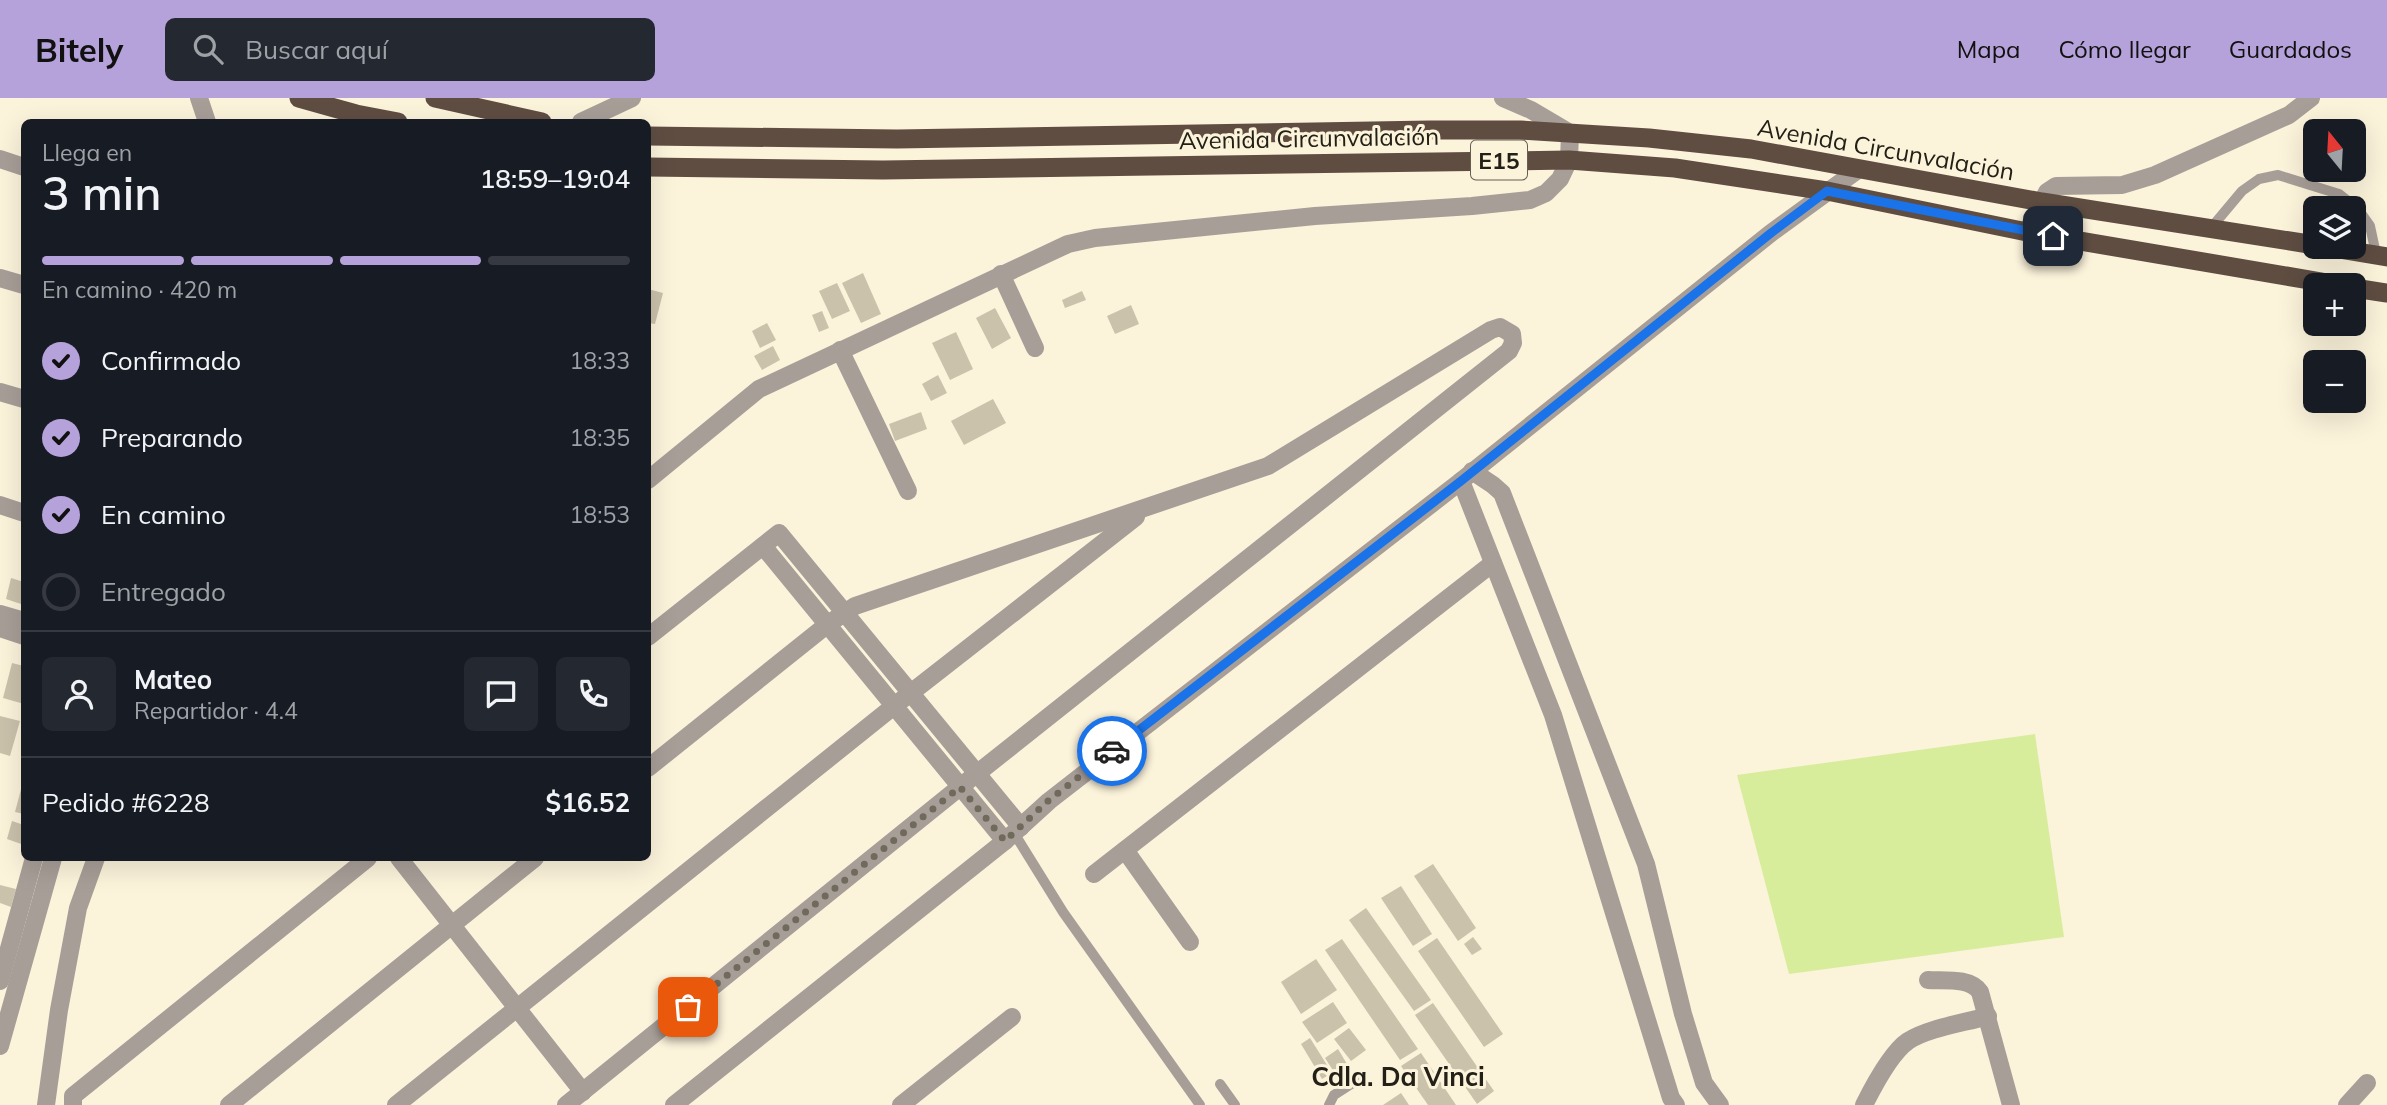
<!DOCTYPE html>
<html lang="es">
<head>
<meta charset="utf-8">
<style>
  :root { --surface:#171b24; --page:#242831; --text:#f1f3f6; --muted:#9ea1a6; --line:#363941; --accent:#b6a2da }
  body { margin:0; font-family:Mulish,sans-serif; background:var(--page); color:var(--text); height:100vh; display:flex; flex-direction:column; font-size:26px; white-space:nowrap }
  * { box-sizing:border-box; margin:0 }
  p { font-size:23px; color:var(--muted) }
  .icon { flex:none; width:38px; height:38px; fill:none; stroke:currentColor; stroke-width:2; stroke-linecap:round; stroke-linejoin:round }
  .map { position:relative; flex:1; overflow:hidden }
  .sheet { position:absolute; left:21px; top:21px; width:630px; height:742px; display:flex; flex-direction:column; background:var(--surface); border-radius:10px; box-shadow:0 7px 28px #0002 }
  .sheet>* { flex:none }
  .needle { width:46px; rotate:342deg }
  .buttons { position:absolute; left:2303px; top:21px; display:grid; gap:14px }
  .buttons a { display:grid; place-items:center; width:63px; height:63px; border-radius:10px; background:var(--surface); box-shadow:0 7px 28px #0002; font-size:35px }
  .pin { position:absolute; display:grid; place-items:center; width:60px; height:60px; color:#fff; margin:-30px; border-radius:14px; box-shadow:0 4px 10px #0006 }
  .courier { position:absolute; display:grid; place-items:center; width:70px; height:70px; margin:-35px; border:5px solid #1a73e8; border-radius:50%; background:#fff; color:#222; box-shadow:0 2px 9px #0007 }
  .headline em { font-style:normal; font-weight:600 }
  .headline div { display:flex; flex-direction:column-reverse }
  .headline { display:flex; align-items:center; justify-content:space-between; height:119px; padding:0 21px }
  h1 { font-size:46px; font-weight:600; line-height:52px }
  .bar { display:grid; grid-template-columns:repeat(4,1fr); gap:10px 7px; align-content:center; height:84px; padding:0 21px }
  .bar i { height:9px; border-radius:5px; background:var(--line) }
  .bar .selected { background:var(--accent) }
  .bar p { grid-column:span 4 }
  .line { display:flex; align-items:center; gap:18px; padding:0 21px; border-top:2px solid var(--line) }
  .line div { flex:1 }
  .round { display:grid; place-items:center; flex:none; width:74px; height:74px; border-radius:10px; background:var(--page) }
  ol { padding:0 21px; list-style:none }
  li { display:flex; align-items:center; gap:21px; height:77px }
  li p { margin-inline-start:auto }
  li .icon { padding:7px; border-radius:50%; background:var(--accent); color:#111; stroke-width:4 }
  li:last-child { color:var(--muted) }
  li i { width:38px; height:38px; border:4px solid var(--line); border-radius:50% }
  header { display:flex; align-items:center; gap:42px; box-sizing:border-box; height:98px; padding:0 35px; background:var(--accent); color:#111 }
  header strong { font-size:33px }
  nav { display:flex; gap:38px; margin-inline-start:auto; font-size:24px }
  .search { width:490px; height:63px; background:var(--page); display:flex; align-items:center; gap:18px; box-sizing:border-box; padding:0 24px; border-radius:10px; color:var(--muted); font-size:26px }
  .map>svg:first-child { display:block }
  .green { fill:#d7ed9b }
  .building { fill:#cbc2ac }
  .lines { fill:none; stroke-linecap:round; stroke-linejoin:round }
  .service { stroke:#a89e98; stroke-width:10 }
  .minor { stroke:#a89e98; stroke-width:18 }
  .trunk { stroke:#5f4d42; stroke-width:19 }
  .done { stroke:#6f6a5c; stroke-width:7; stroke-dasharray:0 12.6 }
  .route { stroke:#1a73e8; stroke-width:9 }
  .labels { text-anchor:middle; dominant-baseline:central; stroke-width:6; stroke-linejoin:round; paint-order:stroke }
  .shield { fill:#fcf3db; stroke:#645f52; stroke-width:2 }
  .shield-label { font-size:23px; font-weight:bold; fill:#232017 }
  .street-label { font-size:24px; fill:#232017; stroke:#fcf3db }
  .neighbourhood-label { font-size:26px; font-weight:bold; fill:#232017; stroke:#fcf3db }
</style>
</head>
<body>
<header>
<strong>Bitely</strong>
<div class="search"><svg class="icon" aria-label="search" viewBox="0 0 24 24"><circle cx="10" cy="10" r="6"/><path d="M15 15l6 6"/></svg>Buscar aquí</div>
<nav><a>Mapa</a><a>Cómo llegar</a><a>Guardados</a></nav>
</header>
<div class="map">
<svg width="2387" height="1007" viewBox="0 0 2387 1007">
  <rect width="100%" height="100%" fill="#fcf3db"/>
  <path class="green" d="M 2035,636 L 2064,839 L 1789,876 L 1737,677 Z"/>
  <g class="building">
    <path d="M 863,175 L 881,216 L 861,225 L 842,185 Z"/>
    <path d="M 837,185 L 850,213 L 832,221 L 819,193 Z"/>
    <path d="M 648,191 L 663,195 L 655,226 L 648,225 Z"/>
    <path d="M 1082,193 L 1086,202 L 1065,210 L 1062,202 Z"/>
    <path d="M 1131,207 L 1139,226 L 1115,236 L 1107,218 Z"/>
    <path d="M 995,210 L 1011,240 L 992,251 L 976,220 Z"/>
    <path d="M 822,213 L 829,230 L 819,234 L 812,217 Z"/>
    <path d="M 767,225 L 776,242 L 760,250 L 752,233 Z"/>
    <path d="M 956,234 L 973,271 L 950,282 L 932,245 Z"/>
    <path d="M 773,248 L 780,262 L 762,272 L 754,258 Z"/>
    <path d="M 938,277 L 947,295 L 931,303 L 922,286 Z"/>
    <path d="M 993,301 L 1006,325 L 964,347 L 951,323 Z"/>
    <path d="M 921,314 L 927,331 L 895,343 L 889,326 Z"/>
    <path d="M 11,480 L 24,484 L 24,507 L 6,501 Z"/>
    <path d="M 12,565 L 24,568 L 24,606 L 3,600 Z"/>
    <path d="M 0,618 L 20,623 L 10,658 L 0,655 Z"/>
    <path d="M 24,680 L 24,716 L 15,714 Z"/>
    <path d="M 12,723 L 24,727 L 24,747 L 7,741 Z"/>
    <path d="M 1433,766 L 1476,830 L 1458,843 L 1414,778 Z"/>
    <path d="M 0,787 L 16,791 L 11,809 L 0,805 Z"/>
    <path d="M 1401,788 L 1432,836 L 1413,848 L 1381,800 Z"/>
    <path d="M 1366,810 L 1431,902 L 1414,913 L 1349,822 Z"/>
    <path d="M 1473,839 L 1482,851 L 1472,857 L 1464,846 Z"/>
    <path d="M 1437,840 L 1503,936 L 1484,949 L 1418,853 Z"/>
    <path d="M 1342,841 L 1418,951 L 1400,962 L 1325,852 Z"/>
    <path d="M 1316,861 L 1337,892 L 1301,916 L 1281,884 Z"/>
    <path d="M 1333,904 L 1347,925 L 1317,945 L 1302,924 Z"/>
    <path d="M 1433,905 L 1494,993 L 1477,1006 L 1415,917 Z"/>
    <path d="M 1349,930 L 1366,952 L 1351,963 L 1334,941 Z"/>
    <path d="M 1310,940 L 1332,975 L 1322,981 L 1301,946 Z"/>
    <path d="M 1338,951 L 1347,966 L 1334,974 L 1325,960 Z"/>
    <path d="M 1421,955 L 1456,1007 L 1428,1007 L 1401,968 Z"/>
    <path d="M 1401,995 L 1409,1007 L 1383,1007 Z"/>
  </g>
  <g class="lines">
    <g class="service">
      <path d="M 2211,130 L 2242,93 L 2259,81 L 2278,77 L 2339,96 L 2358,111 L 2370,128 L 2376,156"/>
      <path d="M 1014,735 L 1063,814 L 1200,1007"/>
      <path d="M 1220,986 L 1235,1007"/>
      <path d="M 1329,1007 L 1334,997 L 1362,979"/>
    </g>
    <g class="minor">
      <path d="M 199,0 L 207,24"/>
      <path d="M 581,24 L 632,0"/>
      <path d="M 0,61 L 24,69"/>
      <path d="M 2027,134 L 2047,94 L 2056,88 L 2122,87 L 2155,77 L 2289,17 L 2311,0"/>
      <path d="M 1001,176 L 1035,250"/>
      <path d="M 0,180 L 24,187"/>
      <path d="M 840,252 L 908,393"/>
      <path d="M 0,294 L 24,301"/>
      <path d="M 1472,373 L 1493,387 L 1502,395 L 1646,766 L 1683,916 L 1704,985 L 1720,1007"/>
      <path d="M 648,382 L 759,291 L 1068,146 L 1095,140 L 1315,118 L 1472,108 L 1530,102 L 1546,95 L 1560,81 L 1569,62 L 1570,35 L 1531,12 L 1503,0"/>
      <path d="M 1461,383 L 1553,617 L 1671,1000 L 1676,1007"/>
      <path d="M 0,407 L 24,415"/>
      <path d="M 763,448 L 1005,743"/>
      <path d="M 0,516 L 24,523"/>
      <path d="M 0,530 L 24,538"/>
      <path d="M 648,539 L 779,435 L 1021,729"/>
      <path d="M 1125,752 L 1190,844"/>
      <path d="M 399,760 L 583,994"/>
      <path d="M 1094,776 L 1493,465"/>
      <path d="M 1928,882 C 1944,883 1970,879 1980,894 L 2011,1007"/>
      <path d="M 0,883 L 34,760"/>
      <path d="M 0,948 L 53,760"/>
      <path d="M 46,1007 L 59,912 L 78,810 L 96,760"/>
      <path d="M 73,1007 L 73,998 L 368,760"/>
      <path d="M 229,1007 L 535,760"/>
      <path d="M 396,1007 L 894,608 L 1136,419"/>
      <path d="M 566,1007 L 960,689 L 1509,253 L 1513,245 L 1512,236 L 1500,229 L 1491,232 L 1268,368 L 855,508 L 828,526 L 648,670"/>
      <path d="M 674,1007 L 1005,743 L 1049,703 L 1461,383 L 1771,135 L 1859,71"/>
      <path d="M 901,1007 L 1012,919"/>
      <path d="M 1864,1007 C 1873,989 1892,954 1908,943 C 1928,930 1964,925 1988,918"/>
      <path d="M 2347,1007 L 2367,985"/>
    </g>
    <g class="trunk">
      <path d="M 299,0 L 356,16 L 398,24"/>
      <path d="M 435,0 L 542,24"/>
      <path d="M 648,38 L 897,41 L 1430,32 L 1520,32 L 1649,40 L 1751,51 L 2042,104 L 2315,147"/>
      <path d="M 648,69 L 883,72 L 1569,62 L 1675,70 L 1827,93 L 2027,134 L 2339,187"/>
      <path d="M 2327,149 L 2387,159"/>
      <path d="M 2354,190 L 2387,195"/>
    </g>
  </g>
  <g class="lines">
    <path class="done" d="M 688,909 L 960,689 L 1005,743 L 1048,703 L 1112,653"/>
    <path class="route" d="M 1112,653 L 1461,383 L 1771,135 L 1827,93 L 2053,138"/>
  </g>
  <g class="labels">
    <rect class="shield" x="1471" y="42.5" width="56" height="39" rx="5"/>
    <g class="shield-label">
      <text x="1499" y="62">E15</text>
    </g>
    <g class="street-label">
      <text transform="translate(1309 40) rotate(-1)">Avenida Circunvalación</text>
      <text transform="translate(1886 51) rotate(10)">Avenida Circunvalación</text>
    </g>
    <g class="neighbourhood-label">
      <text x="1398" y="978">Cdla. Da Vinci</text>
    </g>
  </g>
</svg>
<div class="buttons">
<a><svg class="needle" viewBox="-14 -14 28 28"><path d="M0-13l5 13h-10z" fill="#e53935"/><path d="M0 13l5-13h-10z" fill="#9ea1a6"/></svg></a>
<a><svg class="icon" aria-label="layers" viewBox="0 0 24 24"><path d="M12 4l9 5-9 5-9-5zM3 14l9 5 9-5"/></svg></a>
<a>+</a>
<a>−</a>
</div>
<div class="pin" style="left:688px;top:909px;background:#ea580c"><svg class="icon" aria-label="bag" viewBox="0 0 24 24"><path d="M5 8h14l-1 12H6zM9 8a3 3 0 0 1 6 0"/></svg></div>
<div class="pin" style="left:2053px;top:138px;background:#1f2937"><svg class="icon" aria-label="home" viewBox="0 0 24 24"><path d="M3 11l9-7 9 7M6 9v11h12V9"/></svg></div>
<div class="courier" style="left:1112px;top:653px"><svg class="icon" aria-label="car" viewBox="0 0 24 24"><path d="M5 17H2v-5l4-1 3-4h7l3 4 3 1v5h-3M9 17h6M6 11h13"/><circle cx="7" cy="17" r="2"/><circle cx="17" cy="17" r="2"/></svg></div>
<section class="sheet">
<div class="headline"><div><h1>3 min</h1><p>Llega en</p></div><em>18:59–19:04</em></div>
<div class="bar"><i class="selected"></i><i class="selected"></i><i class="selected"></i><i></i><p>En camino · 420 m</p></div>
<ol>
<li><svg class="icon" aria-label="check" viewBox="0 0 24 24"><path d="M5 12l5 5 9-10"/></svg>Confirmado<p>18:33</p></li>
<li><svg class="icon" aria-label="check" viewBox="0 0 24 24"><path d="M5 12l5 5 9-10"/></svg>Preparando<p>18:35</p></li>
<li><svg class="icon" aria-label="check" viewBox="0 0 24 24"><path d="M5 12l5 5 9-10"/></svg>En camino<p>18:53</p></li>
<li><i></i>Entregado</li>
</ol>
<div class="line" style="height:126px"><a class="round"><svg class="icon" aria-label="person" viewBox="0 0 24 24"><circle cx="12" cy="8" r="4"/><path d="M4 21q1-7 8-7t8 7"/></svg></a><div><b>Mateo</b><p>Repartidor · 4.4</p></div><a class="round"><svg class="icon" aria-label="chat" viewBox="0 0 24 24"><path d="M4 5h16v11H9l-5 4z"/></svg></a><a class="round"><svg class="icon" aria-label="phone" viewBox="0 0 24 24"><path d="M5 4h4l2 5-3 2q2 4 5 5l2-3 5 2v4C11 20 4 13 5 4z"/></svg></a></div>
<div class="line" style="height:91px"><div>Pedido #6228</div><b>$16.52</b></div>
</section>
</div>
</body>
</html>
